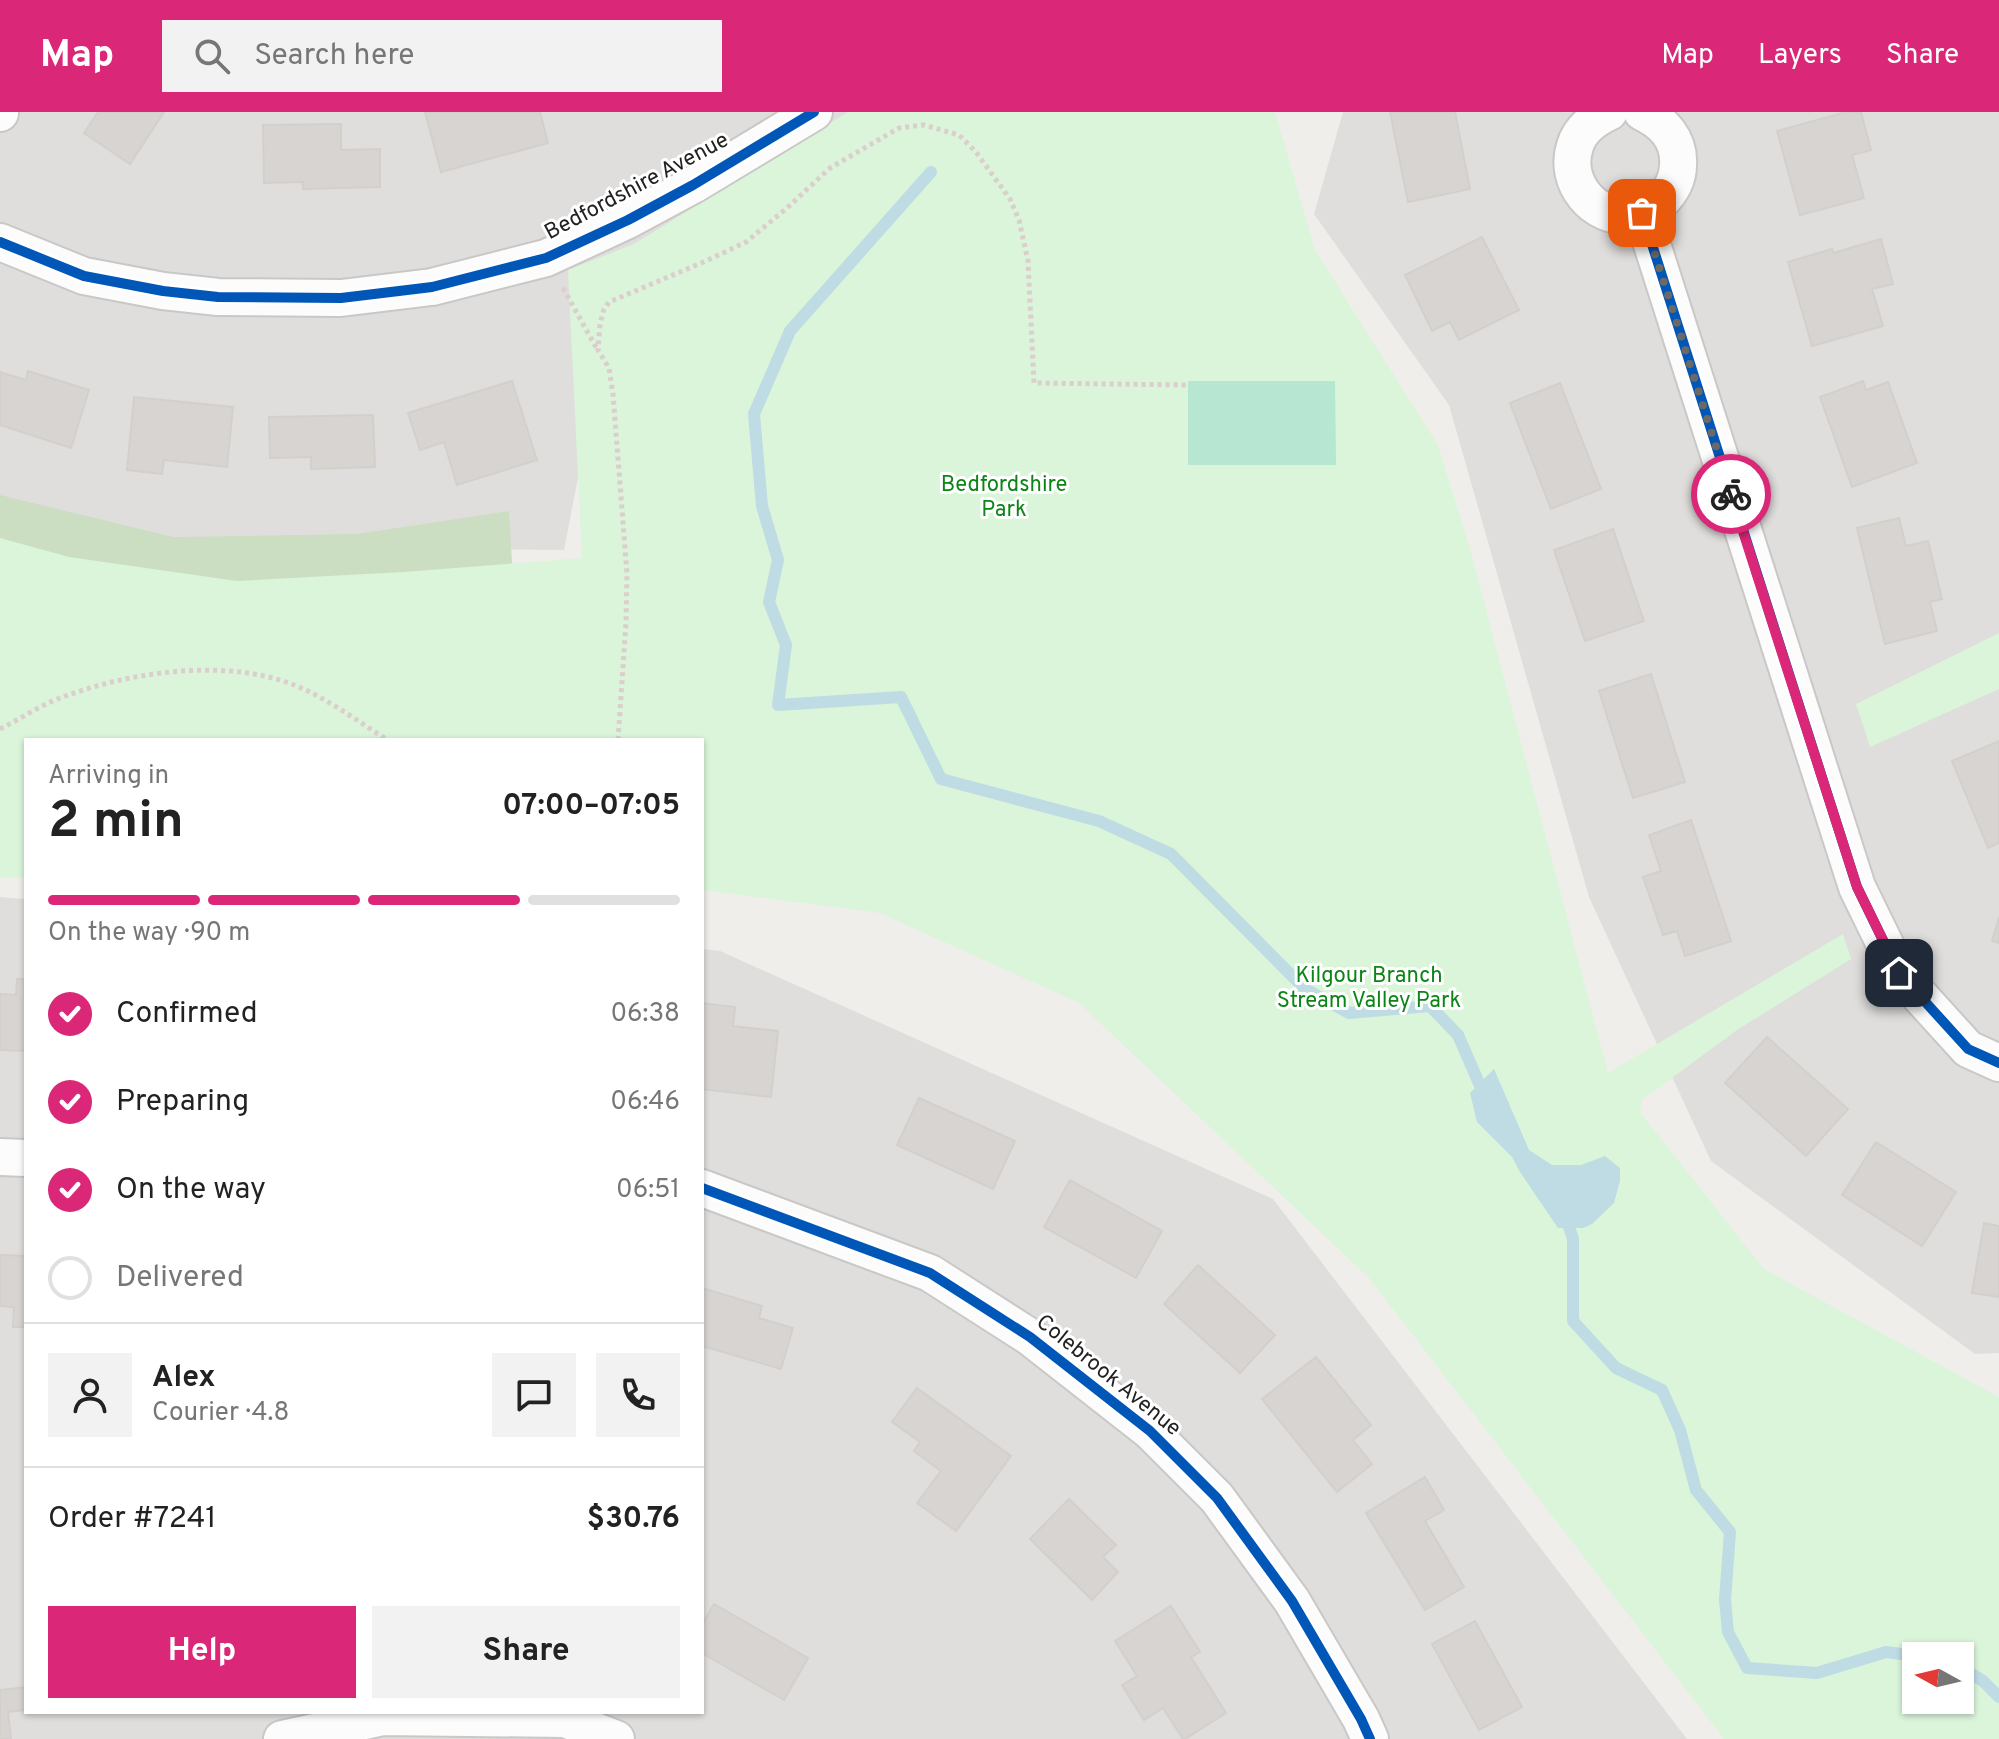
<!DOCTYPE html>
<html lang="en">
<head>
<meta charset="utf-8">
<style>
  :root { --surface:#fff; --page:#f2f2f2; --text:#222; --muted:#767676; --line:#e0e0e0; --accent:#db2777 }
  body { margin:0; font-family:Overpass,sans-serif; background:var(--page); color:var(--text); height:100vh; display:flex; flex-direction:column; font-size:30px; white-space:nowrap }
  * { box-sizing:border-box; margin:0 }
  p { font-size:26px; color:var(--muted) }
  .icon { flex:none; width:44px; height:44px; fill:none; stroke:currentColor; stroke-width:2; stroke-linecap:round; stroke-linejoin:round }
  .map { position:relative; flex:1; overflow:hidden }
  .panel { position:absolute; left:24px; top:626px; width:680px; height:976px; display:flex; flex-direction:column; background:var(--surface); border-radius:0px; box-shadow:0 2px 6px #0004 }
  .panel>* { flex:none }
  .needle { width:52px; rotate:278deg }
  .fabs { position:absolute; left:1902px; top:1530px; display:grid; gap:16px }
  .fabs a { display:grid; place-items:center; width:72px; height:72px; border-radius:0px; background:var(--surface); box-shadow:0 2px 6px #0004; font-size:40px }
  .pin { position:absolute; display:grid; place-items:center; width:68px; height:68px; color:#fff; margin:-34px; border-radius:16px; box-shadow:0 4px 12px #0006 }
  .courier { position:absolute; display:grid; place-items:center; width:80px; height:80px; margin:-40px; border:6px solid #db2777; border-radius:50%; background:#fff; color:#222; box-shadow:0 2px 10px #0007 }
  .overview em { font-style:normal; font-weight:700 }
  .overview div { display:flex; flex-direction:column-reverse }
  .overview { display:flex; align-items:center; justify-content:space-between; height:136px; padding:0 24px }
  h1 { font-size:52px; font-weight:700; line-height:60px }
  .bar { display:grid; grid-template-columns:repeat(4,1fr); gap:12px 8px; align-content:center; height:96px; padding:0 24px }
  .bar i { height:10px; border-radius:6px; background:var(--line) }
  .bar .on { background:var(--accent) }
  .bar p { grid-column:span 4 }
  .line { display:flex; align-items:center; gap:20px; padding:0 24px; border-top:2px solid var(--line) }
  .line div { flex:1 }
  .round { display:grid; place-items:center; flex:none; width:84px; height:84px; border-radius:0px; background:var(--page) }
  ol { padding:0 24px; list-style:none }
  li { display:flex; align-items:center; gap:24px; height:88px }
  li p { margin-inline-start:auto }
  li .icon { padding:8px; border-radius:50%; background:var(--accent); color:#fff; stroke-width:4 }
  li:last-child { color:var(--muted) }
  li i { width:44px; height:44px; border:4px solid var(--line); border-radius:50% }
  .action { display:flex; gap:16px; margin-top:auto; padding:16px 24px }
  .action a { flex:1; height:92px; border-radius:0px; background:var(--accent); color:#fff; font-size:32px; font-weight:700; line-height:92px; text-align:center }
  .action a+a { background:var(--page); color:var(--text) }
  header { display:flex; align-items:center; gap:48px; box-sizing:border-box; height:112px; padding:0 40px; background:var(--accent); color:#fff }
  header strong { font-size:38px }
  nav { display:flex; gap:44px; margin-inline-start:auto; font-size:28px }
  .search { width:560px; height:72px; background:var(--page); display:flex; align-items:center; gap:20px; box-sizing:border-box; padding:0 28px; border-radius:0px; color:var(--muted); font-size:30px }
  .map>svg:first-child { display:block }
  .residential { fill:#dfdedc }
  .forest { fill:#cbdec1 }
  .park { fill:#daf5da; fill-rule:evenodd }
  .pitch { fill:#b7e6d2 }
  .water { fill:#bfdbe3 }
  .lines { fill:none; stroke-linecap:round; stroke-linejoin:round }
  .stream { stroke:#bfdbe3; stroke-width:12 }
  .building { fill:#d7d4d2; stroke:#d3d0cc; stroke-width:2 }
  .street-casing { stroke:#c9c8c7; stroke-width:40 }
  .path { stroke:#dccecd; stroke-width:5; stroke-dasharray:4 4; stroke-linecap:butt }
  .street { stroke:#fdfcfc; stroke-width:36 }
  .cycleway-casing { stroke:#fff; stroke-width:15 }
  .cycleway { stroke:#0057b8; stroke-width:10 }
  .done { stroke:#6a6968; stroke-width:8; stroke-dasharray:0 14.4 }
  .route { stroke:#db2777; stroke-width:10 }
  .labels { text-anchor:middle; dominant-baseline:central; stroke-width:6; stroke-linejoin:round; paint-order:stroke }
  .street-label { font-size:22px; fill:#222; stroke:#fff }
  .park-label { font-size:22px; fill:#0c8416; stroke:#fff }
</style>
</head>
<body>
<header>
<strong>Map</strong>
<div class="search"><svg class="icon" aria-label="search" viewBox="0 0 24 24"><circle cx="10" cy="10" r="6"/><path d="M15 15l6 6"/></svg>Search here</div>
<nav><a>Map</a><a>Layers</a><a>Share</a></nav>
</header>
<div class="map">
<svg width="1999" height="1627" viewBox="0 0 1999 1627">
  <rect width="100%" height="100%" fill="#f0eeeb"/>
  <g class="residential">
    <path d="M 0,0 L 914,0 L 613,184 L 564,438 L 0,432 Z"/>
    <path d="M 1343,0 L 1999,0 L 1999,1241 L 1975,1242 L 1711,1049 L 1589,785 L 1449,293 L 1314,102 Z"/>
    <path d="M 0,785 L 26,787 L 26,1600 L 702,1600 L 702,837 L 720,839 L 1273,1087 L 1687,1627 L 0,1627 Z"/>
  </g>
  <path class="forest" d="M 0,383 L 173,425 L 357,422 L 509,399 L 515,502 L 0,518 Z"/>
  <g class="park">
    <path d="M 848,0 L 1275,0 L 1315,138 L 1438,333 L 1470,437 L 1608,961 L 1843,822 L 1851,847 L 1737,918 L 1642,988 L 1640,1000 L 1764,1157 L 1999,1285 L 1999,1627 L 1724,1627 L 1369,1166 L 1079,891 L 880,801 L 702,778 L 702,628 L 26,628 L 26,766 L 0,765 L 0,426 L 69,445 L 237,469 L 404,460 L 582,446 L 568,158 L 634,132 ZM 1916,1544 L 1960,1544 L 1960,1588 L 1916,1588 Z"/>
    <path d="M 1999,521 L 1999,577 L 1870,635 L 1856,592 Z"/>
  </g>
  <path class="pitch" d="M 1188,269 L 1335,269 L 1336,353 L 1188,353 Z"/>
  <path class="water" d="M 1494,957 L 1529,1038 L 1552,1053 L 1581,1053 L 1605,1044 L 1620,1056 L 1620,1069 L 1614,1091 L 1592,1112 L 1583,1116 L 1558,1116 L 1520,1060 L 1512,1045 L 1477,1010 L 1470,981 Z"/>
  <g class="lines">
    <g class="stream">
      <path d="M 931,60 L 790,219 L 754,302 L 762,394 L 778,448 L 769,490 L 786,533 L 778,593 L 901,585 L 941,667 L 1099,709 L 1171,742 L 1305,877 L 1349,901 L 1430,894 L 1458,923 L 1485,985"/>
      <path d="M 1565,1103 L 1573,1127 L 1573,1209 L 1616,1256 L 1662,1278 L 1680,1318 L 1696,1378 L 1730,1420 L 1725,1488 L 1728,1520 L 1747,1556 L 1817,1561 L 1886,1540 L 1916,1544"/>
      <path d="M 1960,1555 L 1983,1569 L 1999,1585"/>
    </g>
  </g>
  <g class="building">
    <path d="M 98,0 L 164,0 L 130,52 L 84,21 Z"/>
    <path d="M 425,0 L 540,0 L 548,31 L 441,60 Z"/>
    <path d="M 1390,0 L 1455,0 L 1470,77 L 1408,90 Z"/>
    <path d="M 1846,0 L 1861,0 L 1871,38 L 1852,43 L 1864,86 L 1800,103 L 1777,19 Z"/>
    <path d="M 341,12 L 341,38 L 380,37 L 380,75 L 303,77 L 303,70 L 264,71 L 263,13 Z"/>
    <path d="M 1482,125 L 1519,198 L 1459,228 L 1450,210 L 1432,219 L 1405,163 Z"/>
    <path d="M 1881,127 L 1893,172 L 1872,177 L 1883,214 L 1812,234 L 1788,150 L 1832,137 L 1833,141 Z"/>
    <path d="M 28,259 L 89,278 L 71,336 L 0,313 L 0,260 L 26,268 Z"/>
    <path d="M 512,269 L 537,348 L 457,373 L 444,330 L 420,338 L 408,301 Z"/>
    <path d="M 1863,269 L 1866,278 L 1888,270 L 1917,351 L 1852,375 L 1820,285 Z"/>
    <path d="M 1560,271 L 1601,377 L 1551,397 L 1510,291 Z"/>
    <path d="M 134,285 L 233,295 L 227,355 L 164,348 L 162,362 L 127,358 Z"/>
    <path d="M 373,303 L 375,355 L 311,357 L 311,345 L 270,346 L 269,305 Z"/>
    <path d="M 1899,406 L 1906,434 L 1928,429 L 1942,487 L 1930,490 L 1937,519 L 1885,532 L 1857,416 Z"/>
    <path d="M 1613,417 L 1644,509 L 1585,529 L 1554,438 Z"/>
    <path d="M 1651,562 L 1685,670 L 1633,686 L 1599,579 Z"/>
    <path d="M 1999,629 L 1999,731 L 1988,736 L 1952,649 Z"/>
    <path d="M 1691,708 L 1731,829 L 1685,844 L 1677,819 L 1663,823 L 1643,765 L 1661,759 L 1649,723 Z"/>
    <path d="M 1999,805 L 1999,831 L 1992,829 Z"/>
    <path d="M 17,867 L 26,867 L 26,939 L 0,938 L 0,882 L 16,883 Z"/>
    <path d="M 702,891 L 735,895 L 733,914 L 778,919 L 771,985 L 702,977 Z"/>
    <path d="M 1767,925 L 1848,997 L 1806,1044 L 1725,971 Z"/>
    <path d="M 919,986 L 1015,1029 L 993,1077 L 897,1033 Z"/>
    <path d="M 1876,1030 L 1956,1080 L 1922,1134 L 1842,1083 Z"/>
    <path d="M 1070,1068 L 1162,1119 L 1136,1166 L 1044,1115 Z"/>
    <path d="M 1984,1111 L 1999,1114 L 1999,1185 L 1972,1181 Z"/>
    <path d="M 0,1143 L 26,1144 L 26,1215 L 13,1215 L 14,1195 L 0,1194 Z"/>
    <path d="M 1198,1153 L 1275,1223 L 1240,1261 L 1164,1192 Z"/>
    <path d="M 702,1176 L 762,1194 L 759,1206 L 793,1216 L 781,1257 L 702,1234 Z"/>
    <path d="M 1316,1245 L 1371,1313 L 1353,1328 L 1372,1352 L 1337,1380 L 1262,1287 Z"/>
    <path d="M 917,1276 L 1011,1344 L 956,1419 L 917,1391 L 941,1359 L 914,1339 L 920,1330 L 892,1310 Z"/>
    <path d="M 1425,1365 L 1444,1398 L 1425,1409 L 1464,1475 L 1425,1498 L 1366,1401 Z"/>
    <path d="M 1069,1387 L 1116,1433 L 1103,1445 L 1118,1460 L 1092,1488 L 1030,1427 Z"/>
    <path d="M 714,1492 L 808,1546 L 784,1588 L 702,1541 L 702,1512 Z"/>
    <path d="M 1171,1494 L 1200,1540 L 1191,1545 L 1226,1601 L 1185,1627 L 1183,1627 L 1163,1596 L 1144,1608 L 1122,1573 L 1137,1564 L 1115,1529 Z"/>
    <path d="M 1475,1509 L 1522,1595 L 1479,1618 L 1432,1532 Z"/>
    <path d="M 26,1575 L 26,1598 L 8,1600 L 11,1627 L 0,1627 L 0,1578 Z"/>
  </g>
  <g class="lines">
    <defs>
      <g id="street">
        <path d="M 1609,0 C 1594,7 1580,17 1575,34 C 1563,70 1594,108 1631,103 C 1642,101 1652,98 1659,91 C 1670,81 1678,68 1678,53 C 1680,28 1663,10 1642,0"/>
        <path d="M 0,1 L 0,0"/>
        <path d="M 1642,101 L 1857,775 L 1899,861 L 1968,937 L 1999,951"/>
        <path d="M 0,130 L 84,164 L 163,179 L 218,185 L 341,186 L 432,175 L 546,146 L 628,108 L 693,73 L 814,0"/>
        <path d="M 0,1045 L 26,1046"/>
        <path d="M 702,1076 L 930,1161 L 1030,1225 L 1150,1319 L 1217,1386 L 1292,1489 L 1361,1607 L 1370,1627"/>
        <path d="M 282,1627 L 383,1605 L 565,1607 L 616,1627"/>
      </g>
    </defs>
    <use href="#street" class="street-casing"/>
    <g class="path">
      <path d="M 563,176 L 597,237"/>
      <path d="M 0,617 C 20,607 39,594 60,586 C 123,562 210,548 276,567 C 317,578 352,606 388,628"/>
      <path d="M 618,628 L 626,511 L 627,462 L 613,282 L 609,256 L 598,238 L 600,212 L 604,197 L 609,190 L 706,149 L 746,130 L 787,96 L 830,56 L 899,16 L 924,13 L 959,23 L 976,40 L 1010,87 L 1019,108 L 1028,149 L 1034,271 L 1188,273"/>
    </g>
    <use href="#street" class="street"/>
    <defs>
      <g id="cycleway">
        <path d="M 1642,101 L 1857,775 L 1899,861 L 1968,937 L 1999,951"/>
        <path d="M 0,130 L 84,164 L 163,179 L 218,185 L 341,186 L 432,175 L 546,146 L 628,108 L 693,73 L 814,0"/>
        <path d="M 702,1076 L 930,1161 L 1030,1225 L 1150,1319 L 1217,1386 L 1292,1489 L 1361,1607 L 1370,1627"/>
      </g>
    </defs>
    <use href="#cycleway" class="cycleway-casing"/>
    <use href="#cycleway" class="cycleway"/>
  </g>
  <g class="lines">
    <path class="done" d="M 1642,101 L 1731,382"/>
    <path class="route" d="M 1731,382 L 1857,775 L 1899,861"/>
  </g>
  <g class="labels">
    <g class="street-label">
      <text transform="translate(637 75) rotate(-28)">Bedfordshire Avenue</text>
      <text transform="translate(1108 1264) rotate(39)">Colebrook Avenue</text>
    </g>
    <g class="park-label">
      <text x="1004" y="373">Bedfordshire<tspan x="1004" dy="25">Park</tspan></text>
      <text x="1369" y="864">Kilgour Branch<tspan x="1369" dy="25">Stream Valley Park</tspan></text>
    </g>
  </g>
</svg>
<div class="fabs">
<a><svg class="needle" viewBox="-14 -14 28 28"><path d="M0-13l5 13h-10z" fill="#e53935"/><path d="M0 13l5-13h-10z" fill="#767676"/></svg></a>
</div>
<div class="pin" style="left:1642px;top:101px;background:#ea580c"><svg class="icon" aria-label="bag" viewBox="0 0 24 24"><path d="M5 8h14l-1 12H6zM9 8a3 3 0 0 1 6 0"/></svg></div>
<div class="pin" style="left:1899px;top:861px;background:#1f2937"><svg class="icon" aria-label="home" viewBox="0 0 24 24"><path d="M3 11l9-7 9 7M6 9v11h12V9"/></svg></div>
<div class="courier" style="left:1731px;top:382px"><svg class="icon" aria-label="bike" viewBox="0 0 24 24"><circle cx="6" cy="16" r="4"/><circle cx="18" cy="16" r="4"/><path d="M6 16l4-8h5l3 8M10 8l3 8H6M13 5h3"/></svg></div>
<section class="panel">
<div class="overview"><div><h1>2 min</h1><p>Arriving in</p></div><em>07:00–07:05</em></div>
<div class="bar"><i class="on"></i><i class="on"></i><i class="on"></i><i></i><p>On the way · 90 m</p></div>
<ol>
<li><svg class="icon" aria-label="check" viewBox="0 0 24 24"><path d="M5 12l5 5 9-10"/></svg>Confirmed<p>06:38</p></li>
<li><svg class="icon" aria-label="check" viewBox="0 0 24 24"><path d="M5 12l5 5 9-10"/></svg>Preparing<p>06:46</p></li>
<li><svg class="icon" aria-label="check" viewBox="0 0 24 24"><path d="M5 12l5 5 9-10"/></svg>On the way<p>06:51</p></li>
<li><i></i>Delivered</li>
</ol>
<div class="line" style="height:144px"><a class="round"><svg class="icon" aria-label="person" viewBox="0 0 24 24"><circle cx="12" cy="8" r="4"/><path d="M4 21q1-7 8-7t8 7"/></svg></a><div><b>Alex</b><p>Courier · 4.8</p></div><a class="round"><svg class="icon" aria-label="chat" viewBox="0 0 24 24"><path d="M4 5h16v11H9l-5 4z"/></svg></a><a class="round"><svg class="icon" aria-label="phone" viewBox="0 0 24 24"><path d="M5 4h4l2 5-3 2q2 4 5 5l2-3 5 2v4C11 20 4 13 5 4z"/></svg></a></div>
<div class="line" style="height:104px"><div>Order #7241</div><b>$30.76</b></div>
<div class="action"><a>Help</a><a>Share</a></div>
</section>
</div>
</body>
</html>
